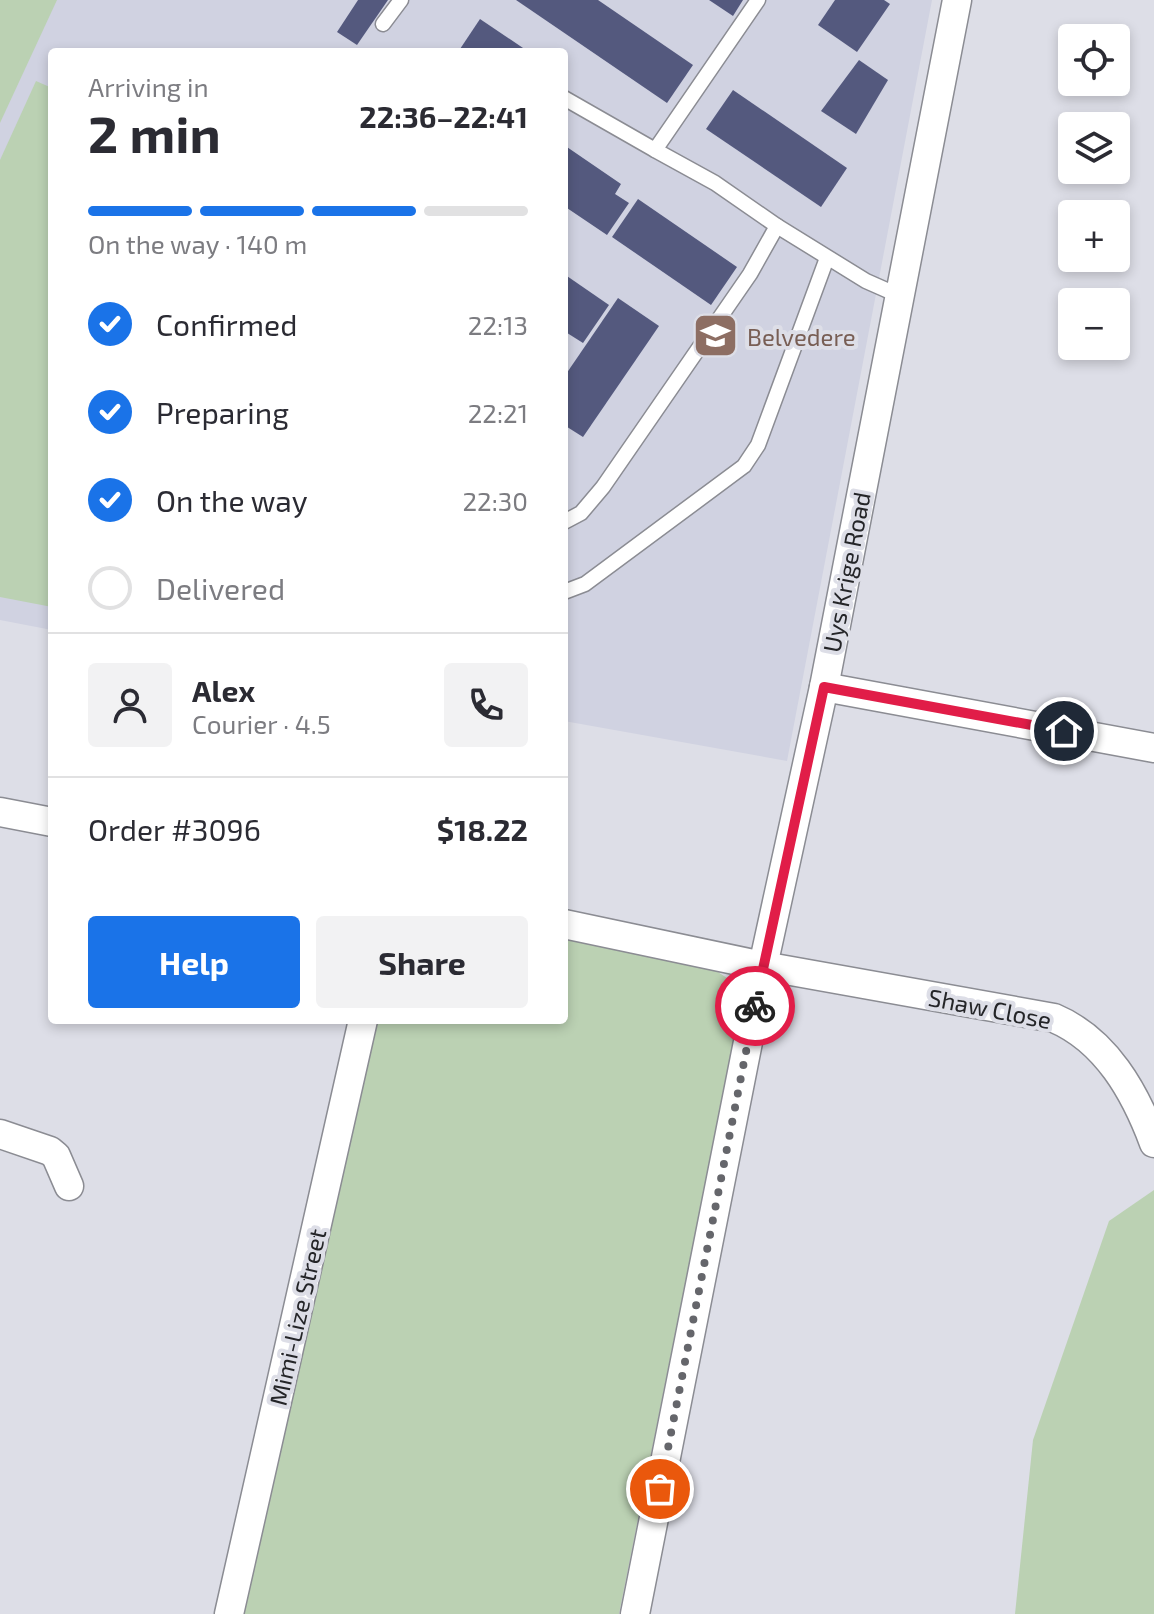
<!DOCTYPE html>
<html lang="en">
<head>
<meta charset="utf-8">
<style>
  :root { --surface:#fff; --page:#f2f2f3; --text:#2b2b33; --muted:#7c7c81; --line:#e1e1e2; --accent:#1a73e8 }
  body { margin:0; font-family:"Exo 2",sans-serif; background:var(--page); color:var(--text); height:100vh; display:flex; flex-direction:column; font-size:30px; white-space:nowrap }
  * { box-sizing:border-box; margin:0 }
  p { font-size:26px; color:var(--muted) }
  .icon { flex:none; width:44px; height:44px; fill:none; stroke:currentColor; stroke-width:2; stroke-linecap:round; stroke-linejoin:round }
  .map { position:relative; flex:1; overflow:hidden }
  .panel { position:absolute; left:48px; top:48px; width:520px; height:976px; display:flex; flex-direction:column; background:var(--surface); border-radius:8px; box-shadow:0 4px 12px #0003 }
  .panel>* { flex:none }
  .tools { position:absolute; left:1058px; top:24px; display:grid; gap:16px }
  .tools a { display:grid; place-items:center; width:72px; height:72px; border-radius:8px; background:var(--surface); box-shadow:0 4px 12px #0003; font-size:40px }
  .pin { position:absolute; display:grid; place-items:center; width:68px; height:68px; color:#fff; margin:-34px; border:4px solid #fff; border-radius:50%; box-shadow:0 2px 8px #0007 }
  .courier { position:absolute; display:grid; place-items:center; width:80px; height:80px; margin:-40px; border:6px solid #e11d48; border-radius:50%; background:#fff; color:#222; box-shadow:0 2px 10px #0007 }
  .headline em { font-style:normal; font-weight:700 }
  .headline div { display:flex; flex-direction:column-reverse }
  .headline { display:flex; align-items:center; justify-content:space-between; height:136px; padding:0 40px }
  h1 { font-size:52px; font-weight:700; line-height:60px }
  .bar { display:grid; grid-template-columns:repeat(4,1fr); gap:12px 8px; align-content:center; height:96px; padding:0 40px }
  .bar i { height:10px; border-radius:6px; background:var(--line) }
  .bar .active { background:var(--accent) }
  .bar p { grid-column:span 4 }
  .line { display:flex; align-items:center; gap:20px; padding:0 40px; border-top:2px solid var(--line) }
  .line div { flex:1 }
  .round { display:grid; place-items:center; flex:none; width:84px; height:84px; border-radius:8px; background:var(--page) }
  ol { padding:0 40px; list-style:none }
  li { display:flex; align-items:center; gap:24px; height:88px }
  li p { margin-inline-start:auto }
  li .icon { padding:8px; border-radius:50%; background:var(--accent); color:#fff; stroke-width:4 }
  li:last-child { color:var(--muted) }
  li i { width:44px; height:44px; border:4px solid var(--line); border-radius:50% }
  .cta { display:flex; gap:16px; margin-top:auto; padding:16px 40px }
  .cta a { flex:1; height:92px; border-radius:8px; background:var(--accent); color:#fff; font-size:32px; font-weight:700; line-height:92px; text-align:center }
  .cta a+a { background:var(--page); color:var(--text) }
  .map>svg:first-child { display:block }
  .built { fill:#d0d2e1 }
  .green { fill:#bbd1b3 }
  .building { fill:#54597e }
  .lines { fill:none; stroke-linecap:round; stroke-linejoin:round }
  .service-casing { stroke:#8b8c93; stroke-width:17 }
  .minor-casing { stroke:#8b8c93; stroke-width:31 }
  .service { stroke:#fff; stroke-width:14 }
  .minor { stroke:#fff; stroke-width:28 }
  .done { stroke:#65666b; stroke-width:8; stroke-dasharray:0 14.4 }
  .route { stroke:#e11d48; stroke-width:10 }
  .labels { text-anchor:middle; dominant-baseline:central; stroke-width:8; stroke-linejoin:round; paint-order:stroke }
  .education-label { font-size:24px; fill:#785e54; stroke:#dddee7; text-anchor:start }
  .street-label { font-size:24px; fill:#242528; stroke:#dddee7 }
</style>
</head>
<body>
<div class="map">
<svg width="1154" height="1614" viewBox="0 0 1154 1614">
  <rect width="100%" height="100%" fill="#dddee7"/>
  <path class="built" d="M 0,0 L 932,0 L 787,761 L 564,721 L 564,52 L 52,52 L 52,630 L 0,620 Z"/>
  <g class="green">
    <path d="M 0,0 L 57,0 L 0,123 Z"/>
    <path d="M 36,81 L 52,88 L 52,607 L 0,597 L 0,160 Z"/>
    <path d="M 564,934 L 709,966 L 730,980 L 738,1019 L 619,1614 L 233,1614 L 369,1020 L 564,1020 Z"/>
    <path d="M 1154,1190 L 1154,1614 L 1015,1614 L 1033,1440 L 1109,1221 Z"/>
  </g>
  <g class="building">
    <path d="M 358,0 L 388,0 L 357,45 L 337,32 Z"/>
    <path d="M 516,0 L 598,0 L 693,65 L 667,103 Z"/>
    <path d="M 709,0 L 743,0 L 733,16 Z"/>
    <path d="M 835,0 L 884,0 L 890,4 L 857,52 L 818,25 Z"/>
    <path d="M 480,19 L 526,50 L 524,52 L 458,52 Z"/>
    <path d="M 859,60 L 888,80 L 856,134 L 821,111 Z"/>
    <path d="M 733,90 L 847,168 L 821,207 L 706,129 Z"/>
    <path d="M 564,145 L 621,184 L 615,194 L 629,203 L 607,235 L 564,206 Z"/>
    <path d="M 638,199 L 737,267 L 711,305 L 612,237 Z"/>
    <path d="M 564,274 L 609,305 L 583,343 L 564,331 Z"/>
    <path d="M 618,298 L 659,326 L 583,437 L 564,425 L 564,377 Z"/>
  </g>
  <g class="lines">
    <defs>
      <g id="service">
        <path d="M 383,24 L 401,0"/>
        <path d="M 564,98 L 655,150"/>
        <path d="M 777,226 L 866,281 L 900,296"/>
        <path d="M 564,522 L 581,513 L 603,487 L 750,274 L 777,226 L 715,183 L 655,150 L 758,0"/>
        <path d="M 564,592 L 585,584 L 744,466 L 758,445 L 827,258"/>
      </g>
      <g id="minor">
        <path d="M 824,687 L 1154,748"/>
        <path d="M 0,812 L 52,822"/>
        <path d="M 564,924 L 763,966 L 1054,1018 C 1106,1040 1135,1092 1154,1143"/>
        <path d="M 0,1134 L 50,1151 L 56,1156 L 69,1186"/>
        <path d="M 229,1614 L 363,1020"/>
        <path d="M 635,1614 L 763,966 L 824,687 L 957,0"/>
      </g>
    </defs>
    <use href="#service" class="service-casing"/>
    <use href="#minor" class="minor-casing"/>
    <use href="#service" class="service"/>
    <use href="#minor" class="minor"/>
  </g>
  <g class="lines">
    <path class="done" d="M 660,1489 L 755,1006"/>
    <path class="route" d="M 755,1006 L 824,687 L 1064,731"/>
  </g>
  <defs>
    <symbol id="school-square" viewBox="-11 -11 22 22"><rect x="-9" y="-9" width="18" height="18" rx="4" fill="#8d6e63" stroke="#dddee7"/><path d="M0-5L7-2L0 1L-7-2ZM-4 1L0 2.5L4 1V4Q0 6-4 4Z" fill="#fff"/></symbol>
  </defs>
  <g fill-rule="evenodd">
    <use href="#school-square" x="690" y="310" width="51" height="51"/>
  </g>
  <g class="labels">
    <g class="education-label">
      <text x="747" y="336">Belvedere</text>
    </g>
    <g class="street-label">
      <text transform="translate(846 572) rotate(-79)">Uys Krige Road</text>
      <text transform="translate(990 1008) rotate(11)">Shaw Close</text>
      <text transform="translate(297 1317) rotate(-77)">Mimi-Lize Street</text>
    </g>
  </g>
</svg>
<div class="tools">
<a><svg class="icon" aria-label="locate" viewBox="0 0 24 24"><circle cx="12" cy="12" r="6"/><path d="M12 2v4M12 18v4M2 12h4M18 12h4"/></svg></a>
<a><svg class="icon" aria-label="layers" viewBox="0 0 24 24"><path d="M12 4l9 5-9 5-9-5zM3 14l9 5 9-5"/></svg></a>
<a>+</a>
<a>−</a>
</div>
<div class="pin" style="left:660px;top:1489px;background:#ea580c"><svg class="icon" aria-label="bag" viewBox="0 0 24 24"><path d="M5 8h14l-1 12H6zM9 8a3 3 0 0 1 6 0"/></svg></div>
<div class="pin" style="left:1064px;top:731px;background:#1f2937"><svg class="icon" aria-label="home" viewBox="0 0 24 24"><path d="M3 11l9-7 9 7M6 9v11h12V9"/></svg></div>
<div class="courier" style="left:755px;top:1006px"><svg class="icon" aria-label="bike" viewBox="0 0 24 24"><circle cx="6" cy="16" r="4"/><circle cx="18" cy="16" r="4"/><path d="M6 16l4-8h5l3 8M10 8l3 8H6M13 5h3"/></svg></div>
<section class="panel">
<div class="headline"><div><h1>2 min</h1><p>Arriving in</p></div><em>22:36–22:41</em></div>
<div class="bar"><i class="active"></i><i class="active"></i><i class="active"></i><i></i><p>On the way · 140 m</p></div>
<ol>
<li><svg class="icon" aria-label="check" viewBox="0 0 24 24"><path d="M5 12l5 5 9-10"/></svg>Confirmed<p>22:13</p></li>
<li><svg class="icon" aria-label="check" viewBox="0 0 24 24"><path d="M5 12l5 5 9-10"/></svg>Preparing<p>22:21</p></li>
<li><svg class="icon" aria-label="check" viewBox="0 0 24 24"><path d="M5 12l5 5 9-10"/></svg>On the way<p>22:30</p></li>
<li><i></i>Delivered</li>
</ol>
<div class="line" style="height:144px"><a class="round"><svg class="icon" aria-label="person" viewBox="0 0 24 24"><circle cx="12" cy="8" r="4"/><path d="M4 21q1-7 8-7t8 7"/></svg></a><div><b>Alex</b><p>Courier · 4.5</p></div><a class="round"><svg class="icon" aria-label="phone" viewBox="0 0 24 24"><path d="M5 4h4l2 5-3 2q2 4 5 5l2-3 5 2v4C11 20 4 13 5 4z"/></svg></a></div>
<div class="line" style="height:104px"><div>Order #3096</div><b>$18.22</b></div>
<div class="cta"><a>Help</a><a>Share</a></div>
</section>
</div>
</body>
</html>
